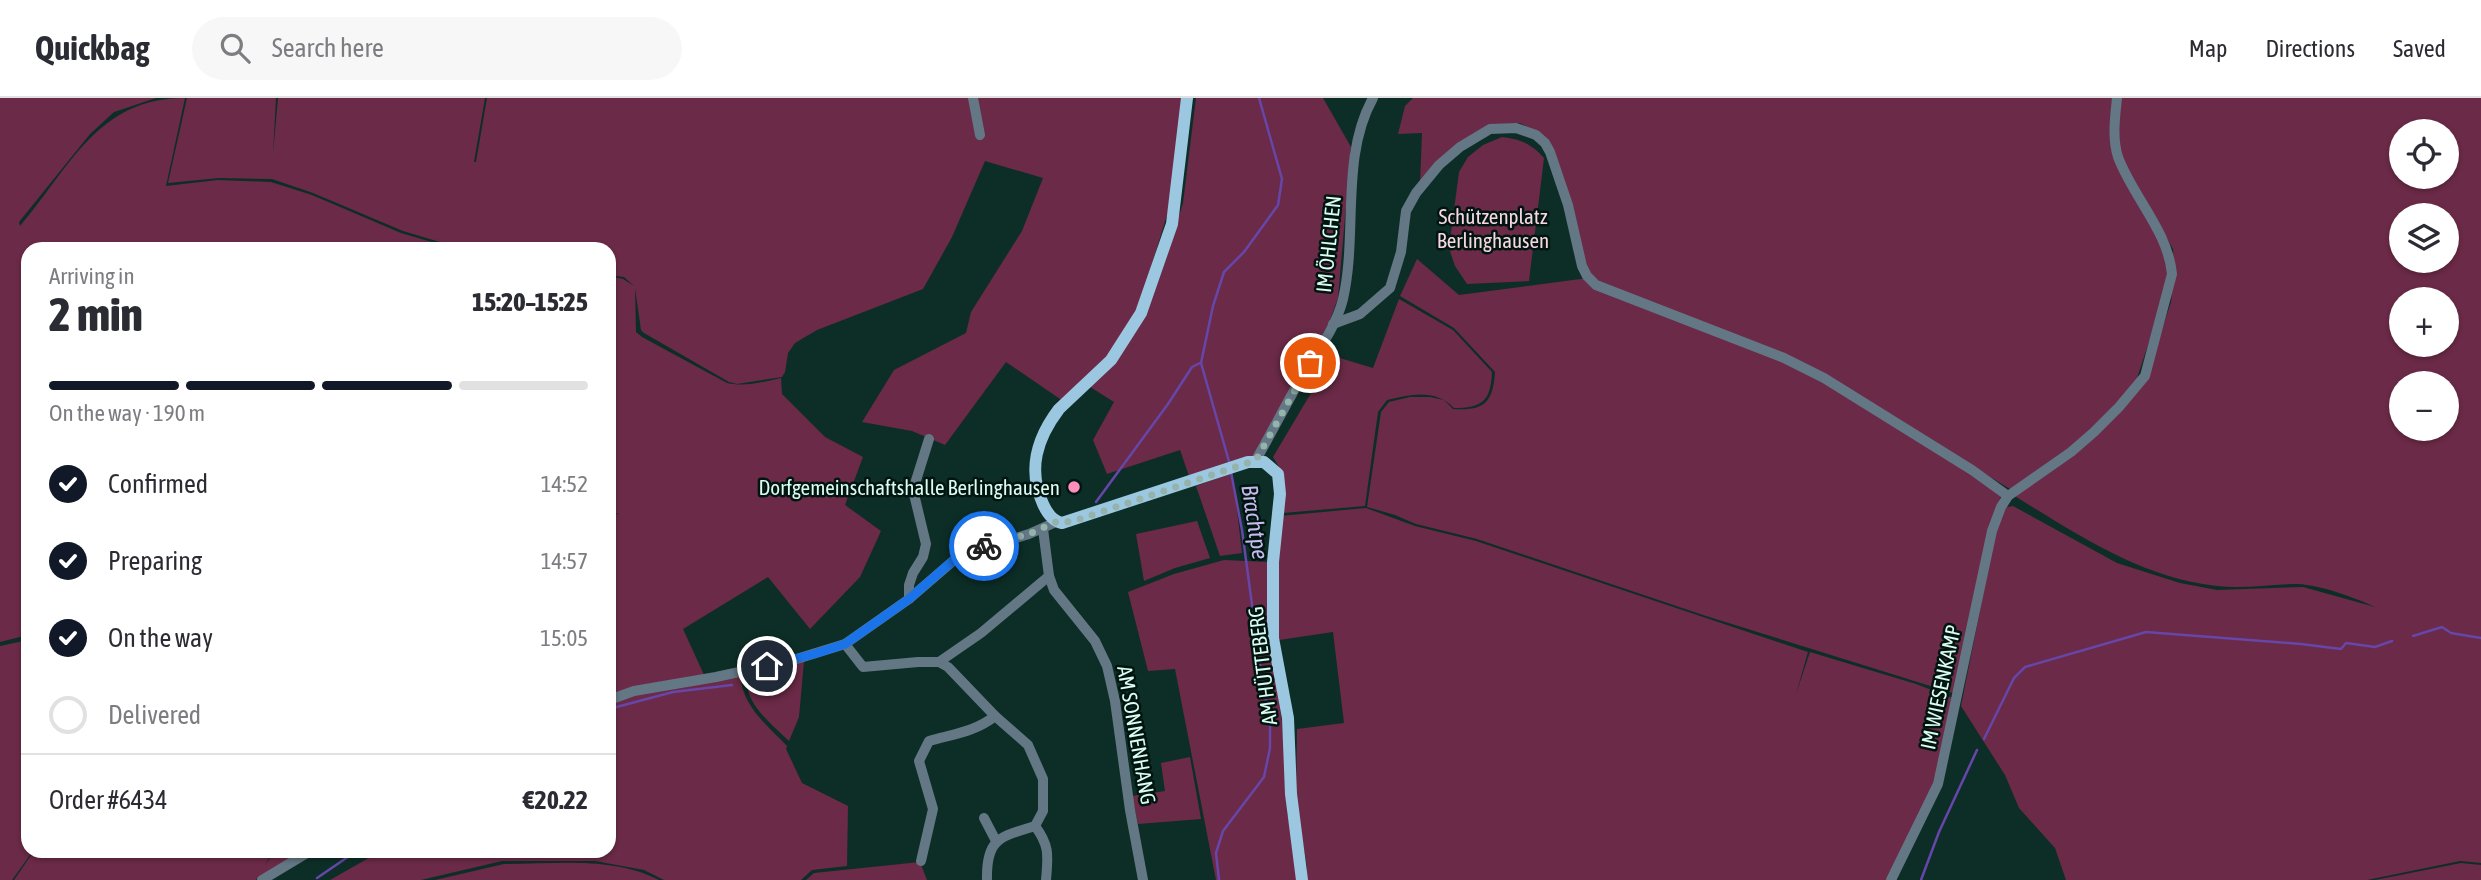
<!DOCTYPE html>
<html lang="en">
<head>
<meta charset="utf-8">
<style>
  :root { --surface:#fff; --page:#f7f7f7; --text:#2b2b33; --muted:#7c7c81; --line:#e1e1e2; --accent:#111827 }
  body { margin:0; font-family:"Asap Condensed",sans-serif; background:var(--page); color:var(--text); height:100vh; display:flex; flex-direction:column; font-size:26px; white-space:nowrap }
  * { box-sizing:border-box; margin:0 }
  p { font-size:23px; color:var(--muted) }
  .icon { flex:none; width:38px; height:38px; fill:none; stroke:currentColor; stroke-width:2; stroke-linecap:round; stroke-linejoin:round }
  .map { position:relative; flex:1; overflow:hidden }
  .side { position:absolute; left:21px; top:144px; width:595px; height:616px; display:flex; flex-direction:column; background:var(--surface); border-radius:21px; box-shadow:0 2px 5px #0004 }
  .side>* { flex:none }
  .tools { position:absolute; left:2389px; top:21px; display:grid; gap:14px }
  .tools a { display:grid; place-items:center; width:70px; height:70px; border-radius:50%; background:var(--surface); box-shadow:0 2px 5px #0004; font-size:35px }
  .pin { position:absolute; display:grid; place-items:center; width:60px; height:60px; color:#fff; margin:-30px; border:4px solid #fff; border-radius:50%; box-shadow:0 2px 7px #0007 }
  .courier { position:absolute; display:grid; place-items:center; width:70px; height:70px; margin:-35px; border:5px solid #1a73e8; border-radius:50%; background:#fff; color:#222; box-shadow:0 2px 9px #0007 }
  .head em { font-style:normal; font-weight:800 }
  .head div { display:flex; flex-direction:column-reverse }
  .head { display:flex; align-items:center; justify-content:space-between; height:119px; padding:0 28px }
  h1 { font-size:46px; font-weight:800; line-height:52px }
  .bar { display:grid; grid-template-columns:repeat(4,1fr); gap:10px 7px; align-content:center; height:84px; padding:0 28px }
  .bar i { height:9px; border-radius:5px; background:var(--line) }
  .bar .on { background:var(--accent) }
  .bar p { grid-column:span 4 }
  .line { display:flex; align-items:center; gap:18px; padding:0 28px; border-top:2px solid var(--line) }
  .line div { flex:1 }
  ol { padding:0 28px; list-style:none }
  li { display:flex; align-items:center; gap:21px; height:77px }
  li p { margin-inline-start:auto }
  li .icon { padding:7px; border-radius:50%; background:var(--accent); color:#fff; stroke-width:4 }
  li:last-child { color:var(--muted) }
  li i { width:38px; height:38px; border:4px solid var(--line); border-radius:50% }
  header { display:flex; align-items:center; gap:42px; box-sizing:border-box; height:98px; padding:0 35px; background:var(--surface); border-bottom:2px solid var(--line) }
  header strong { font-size:33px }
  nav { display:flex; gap:38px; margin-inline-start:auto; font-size:24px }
  .search { width:490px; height:63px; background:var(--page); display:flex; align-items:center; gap:18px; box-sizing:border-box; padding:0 24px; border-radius:38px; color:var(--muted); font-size:26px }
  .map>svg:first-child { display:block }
  .green { fill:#6b2a47; fill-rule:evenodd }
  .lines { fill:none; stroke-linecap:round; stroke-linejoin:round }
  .stream { stroke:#6646a9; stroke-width:2.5 }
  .minor { stroke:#637784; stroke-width:10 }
  .major { stroke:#9cc7e1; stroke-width:12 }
  .done { stroke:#94b3aa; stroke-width:7; stroke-dasharray:0 12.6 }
  .route { stroke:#1a73e8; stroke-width:9 }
  .poi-dot { fill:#fe8ebc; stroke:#001510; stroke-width:2.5 }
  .labels { text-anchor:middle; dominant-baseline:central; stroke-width:5; stroke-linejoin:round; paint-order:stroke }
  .park-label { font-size:21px; fill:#f6d7e2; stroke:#001510 }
  .street-label { font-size:21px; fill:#dcfbf1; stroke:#001510 }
  .poi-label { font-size:21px; fill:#dcfbf1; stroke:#001510; text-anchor:end }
  .water-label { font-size:23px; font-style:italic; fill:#c6baee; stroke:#001510 }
</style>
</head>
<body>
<header>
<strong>Quickbag</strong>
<div class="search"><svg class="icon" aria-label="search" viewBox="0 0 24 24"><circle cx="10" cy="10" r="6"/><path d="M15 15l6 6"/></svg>Search here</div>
<nav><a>Map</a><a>Directions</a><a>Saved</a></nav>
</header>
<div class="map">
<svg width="2481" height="782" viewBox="0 0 2481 782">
  <rect width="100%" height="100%" fill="#0d2e27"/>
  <g class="green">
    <path d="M 0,0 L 156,0 L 114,14 L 90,36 L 19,124 L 20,128 C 70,70 97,0 185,0 L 166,88 L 218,82 L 271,84 L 312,97 L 401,135 L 452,150 L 28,150 L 28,537 L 0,544 Z"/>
    <path d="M 187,0 L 276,0 L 273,56 L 278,0 L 485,0 L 474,64 L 476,64 L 487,0 L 1184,0 L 1172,101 L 1135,221 L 1107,266 L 1063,303 L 1006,264 L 945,347 L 912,333 L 862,324 L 894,272 L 966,235 L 971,214 L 1022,133 L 1043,80 L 985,63 L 952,139 L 923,191 L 817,232 L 795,245 L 788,255 L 785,274 L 782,279 L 737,286 L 729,284 L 644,235 L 641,232 L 635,190 L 636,234 L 642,239 L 727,285 C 745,289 763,284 781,280 L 782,296 L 825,339 L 863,359 L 845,407 L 881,433 L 860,479 L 810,531 L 768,479 L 683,531 L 705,579 L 609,599 L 609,413 L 620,417 L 609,411 L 609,178 L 623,181 L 634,188 L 624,179 L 609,177 L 609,150 L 460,150 L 403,133 L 313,95 L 272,81 L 219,80 L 168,85 Z"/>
    <path d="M 1196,0 L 1323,0 L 1351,49 L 1338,200 L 1329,225 L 1254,359 L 1189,378 L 1180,352 L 1107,376 L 1093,342 L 1114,304 L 1087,287 L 1146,214 L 1165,164 L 1183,105 Z"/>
    <path d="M 1413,0 L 2114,0 L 2112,42 L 2165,155 L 2168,173 L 2163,202 L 2137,280 L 2114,310 L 2067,352 L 2010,391 L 1825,279 L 1598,185 L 1590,177 L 1541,36 L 1520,25 L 1489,27 L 1420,87 L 1422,35 L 1398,36 L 1405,8 Z"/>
    <path d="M 2119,0 L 2481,0 L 2481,765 L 2460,763 L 2367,782 L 2066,782 L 2055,750 L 2019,710 L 2005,677 L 1961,608 L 1998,422 L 2007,409 L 2013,408 L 2117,465 L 2180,485 L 2217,492 L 2303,489 L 2375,509 C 2356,500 2320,487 2298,486 C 2271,486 2244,491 2217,488 C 2141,480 2077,436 2013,397 L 2073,358 L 2146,280 L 2171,204 L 2174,173 L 2173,151 L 2119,56 ZM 2401,33 L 2446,33 L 2446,79 L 2401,79 ZM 2401,117 L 2446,117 L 2446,163 L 2401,163 ZM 2401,201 L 2446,201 L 2446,247 L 2401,247 ZM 2401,285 L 2446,285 L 2446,331 L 2401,331 Z"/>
    <path d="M 1502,39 C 1520,41 1532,46 1544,60 L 1529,183 L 1467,186 L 1455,168 L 1449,150 L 1459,74 L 1468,59 L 1483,47 Z"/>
    <path d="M 1417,161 L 1459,197 L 1588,180 L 1784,261 L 1972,373 L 2001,398 L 1989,429 L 1956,596 L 1706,518 L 1477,441 L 1416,426 L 1395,417 L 1367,409 L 1381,314 L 1389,304 L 1410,299 L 1430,299 L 1444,302 L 1453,311 C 1484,313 1493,305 1495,274 L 1454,230 L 1400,198 Z"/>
    <path d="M 1399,201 L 1453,232 L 1492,274 C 1491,303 1482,310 1454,310 C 1435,291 1412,296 1387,302 L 1378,314 L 1365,408 L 1283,415 L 1282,374 L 1273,359 L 1333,258 L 1373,270 Z"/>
    <path d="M 1230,376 L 1235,395 L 1242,455 L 1220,458 L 1196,388 Z"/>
    <path d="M 1366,410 L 1415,428 L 1476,443 L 1808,554 L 1796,596 L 1810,554 L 1916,586 L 1955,601 L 1936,684 L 1887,782 L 1307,782 L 1307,769 L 1296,702 L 1297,631 L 1344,625 L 1333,534 L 1279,542 L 1277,515 L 1280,418 Z"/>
    <path d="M 1197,423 L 1210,460 L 1175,470 L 1144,483 L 1136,436 Z"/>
    <path d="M 1224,462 L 1269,464 L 1276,582 L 1285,645 L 1287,714 L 1297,764 L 1297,782 L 1216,782 L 1175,571 L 1148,573 L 1128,494 L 1174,476 Z"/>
    <path d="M 28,538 L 28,752 L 33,753 L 12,782 L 0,782 L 0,548 L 23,543 Z"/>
    <path d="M 804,563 L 799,619 L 789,643 C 769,624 745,606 746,577 Z"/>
    <path d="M 740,577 C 743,609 766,626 787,648 L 786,651 L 802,685 L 848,708 L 847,768 L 812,772 L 801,782 L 664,782 L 644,772 L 595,763 L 502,763 L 421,782 L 330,782 L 381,753 L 609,752 L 609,604 L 635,595 Z"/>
    <path d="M 1190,659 L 1201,721 L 1138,726 L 1132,698 L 1165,693 L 1161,665 Z"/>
    <path d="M 34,753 L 273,753 L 265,767 L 275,753 L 306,753 L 255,782 L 14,782 Z"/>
    <path d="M 920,764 L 927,782 L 806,782 L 814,775 Z"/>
    <path d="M 2461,765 L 2481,767 L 2481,782 L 2375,782 Z"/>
    <path d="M 504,766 C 554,766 613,758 659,782 L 435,782 Z"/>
  </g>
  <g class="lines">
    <g class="stream">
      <path d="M 1230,367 L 1201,265 L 1213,208 L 1224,174 L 1244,154 L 1278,107 L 1282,81 L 1259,0"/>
      <path d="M 1096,404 L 1168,306 L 1192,269 L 1200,265"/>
      <path d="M 2413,538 L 2442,529 L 2451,535 L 2481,540"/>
      <path d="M 609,611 L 673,594 L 732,587"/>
      <path d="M 1984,641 L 2014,580 L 2025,569 L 2146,534 L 2301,546 L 2341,551 L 2346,545 L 2375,549 L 2392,543"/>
      <path d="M 317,780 L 358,752"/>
      <path d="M 1219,782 L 1216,755 L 1223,733 L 1264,679 L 1270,650 L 1270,622 L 1263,589 L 1242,432 L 1231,374"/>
      <path d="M 1921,782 L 1939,734 L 1977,652"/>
    </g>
    <g class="minor">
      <path d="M 973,0 L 980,37"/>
      <path d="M 1333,226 L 1360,216 L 1390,190 L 1401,154 L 1406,113 L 1416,95 L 1439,67 L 1460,49 L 1490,31 L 1516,30 L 1536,37 L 1545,45 L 1550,54 L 1568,107 L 1582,168 L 1587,178 L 1596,187 L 1784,260 L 1824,280 L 1972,372 L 2008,398"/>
      <path d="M 1256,362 C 1271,336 1285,308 1300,282 C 1315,257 1336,230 1343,201 C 1358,136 1340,59 1373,0"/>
      <path d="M 1043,431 L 1049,478 L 1054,492 L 1095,543 L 1107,568 L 1115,603 L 1130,712 L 1143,782"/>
      <path d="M 909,501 L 909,487 L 913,475 L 923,459 L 926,446 L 913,392 L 929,341"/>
      <path d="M 845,546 L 863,569 L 918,564 L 939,564 L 981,535 L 1049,478"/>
      <path d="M 939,564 L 948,569 L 995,618 L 1028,647 L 1043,681 L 1043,713 L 1035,728 C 1000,739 986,740 987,782"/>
      <path d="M 609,602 L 634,593 L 716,579 L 790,563 L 845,546 L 909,501 L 960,457 L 1029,436 L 1056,424"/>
      <path d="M 984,720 L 996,743"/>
      <path d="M 1035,728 C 1050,748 1048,758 1046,782"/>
      <path d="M 921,763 L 933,711 L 919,663 L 929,643 C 953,636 975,634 995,618"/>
      <path d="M 262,782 L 312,752"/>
      <path d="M 1891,782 L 1938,686 L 1992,433 L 2001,409 L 2008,398 L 2071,354 L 2094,334 L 2119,309 L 2145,278 L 2172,176 C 2168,133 2133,99 2118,59 C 2112,40 2115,19 2117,0"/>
    </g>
    <path class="major" d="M 1187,0 L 1172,126 L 1141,215 L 1111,262 L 1059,311 C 1037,340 1027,371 1043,406 C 1047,415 1052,423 1062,425 L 1248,364 L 1264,364 L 1278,376 L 1280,396 L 1273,464 L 1273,540 L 1288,620 L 1291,696 L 1302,782"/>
  </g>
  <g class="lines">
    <path class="done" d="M 984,448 L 1029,436 L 1056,424 L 1062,425 L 1077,422 L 1256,362 L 1310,265"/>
    <path class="route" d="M 767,568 L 814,556 L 845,546 L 909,501 L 956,460 L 984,448"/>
  </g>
  <circle class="poi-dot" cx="1074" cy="389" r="7"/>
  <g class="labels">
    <g class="park-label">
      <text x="1493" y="118">Schützenplatz<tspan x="1493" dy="24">Berlinghausen</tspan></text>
    </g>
    <g class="street-label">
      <text transform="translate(1328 146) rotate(-84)">IM ÖHLCHEN</text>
      <text transform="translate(1262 568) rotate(-97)">AM HÜTTEBERG</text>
      <text transform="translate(1940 589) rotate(-78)">IM WIESENKAMP</text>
      <text transform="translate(1137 637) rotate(80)">AM SONNENHANG</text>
    </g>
    <g class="poi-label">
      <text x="1060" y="389">Dorfgemeinschaftshalle Berlinghausen</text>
    </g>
    <g class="water-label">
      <text transform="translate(1255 424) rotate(81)">Brachtpe</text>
    </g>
  </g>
</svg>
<div class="tools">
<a><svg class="icon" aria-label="locate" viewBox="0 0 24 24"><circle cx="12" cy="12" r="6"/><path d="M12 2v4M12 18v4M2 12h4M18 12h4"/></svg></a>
<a><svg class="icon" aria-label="layers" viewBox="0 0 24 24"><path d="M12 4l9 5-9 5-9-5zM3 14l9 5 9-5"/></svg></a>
<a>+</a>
<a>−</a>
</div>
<div class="pin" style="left:1310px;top:265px;background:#ea580c"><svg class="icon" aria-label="bag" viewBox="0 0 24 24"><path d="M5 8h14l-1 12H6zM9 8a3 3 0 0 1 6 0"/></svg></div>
<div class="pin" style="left:767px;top:568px;background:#1f2937"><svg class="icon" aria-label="home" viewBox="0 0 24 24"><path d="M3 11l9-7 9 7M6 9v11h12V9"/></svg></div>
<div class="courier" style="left:984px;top:448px"><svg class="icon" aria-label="bike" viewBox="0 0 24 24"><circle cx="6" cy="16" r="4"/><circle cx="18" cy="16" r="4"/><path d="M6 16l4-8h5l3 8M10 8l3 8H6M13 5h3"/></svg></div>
<section class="side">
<div class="head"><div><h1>2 min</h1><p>Arriving in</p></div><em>15:20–15:25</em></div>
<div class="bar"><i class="on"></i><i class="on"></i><i class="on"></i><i></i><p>On the way · 190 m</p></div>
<ol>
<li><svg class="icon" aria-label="check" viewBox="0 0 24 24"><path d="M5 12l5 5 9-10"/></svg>Confirmed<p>14:52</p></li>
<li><svg class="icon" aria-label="check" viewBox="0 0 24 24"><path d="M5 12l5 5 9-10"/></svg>Preparing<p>14:57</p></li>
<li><svg class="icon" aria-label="check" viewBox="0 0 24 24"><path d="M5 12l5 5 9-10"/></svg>On the way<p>15:05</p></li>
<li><i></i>Delivered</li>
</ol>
<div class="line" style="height:91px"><div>Order #6434</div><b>€20.22</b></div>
</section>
</div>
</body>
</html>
